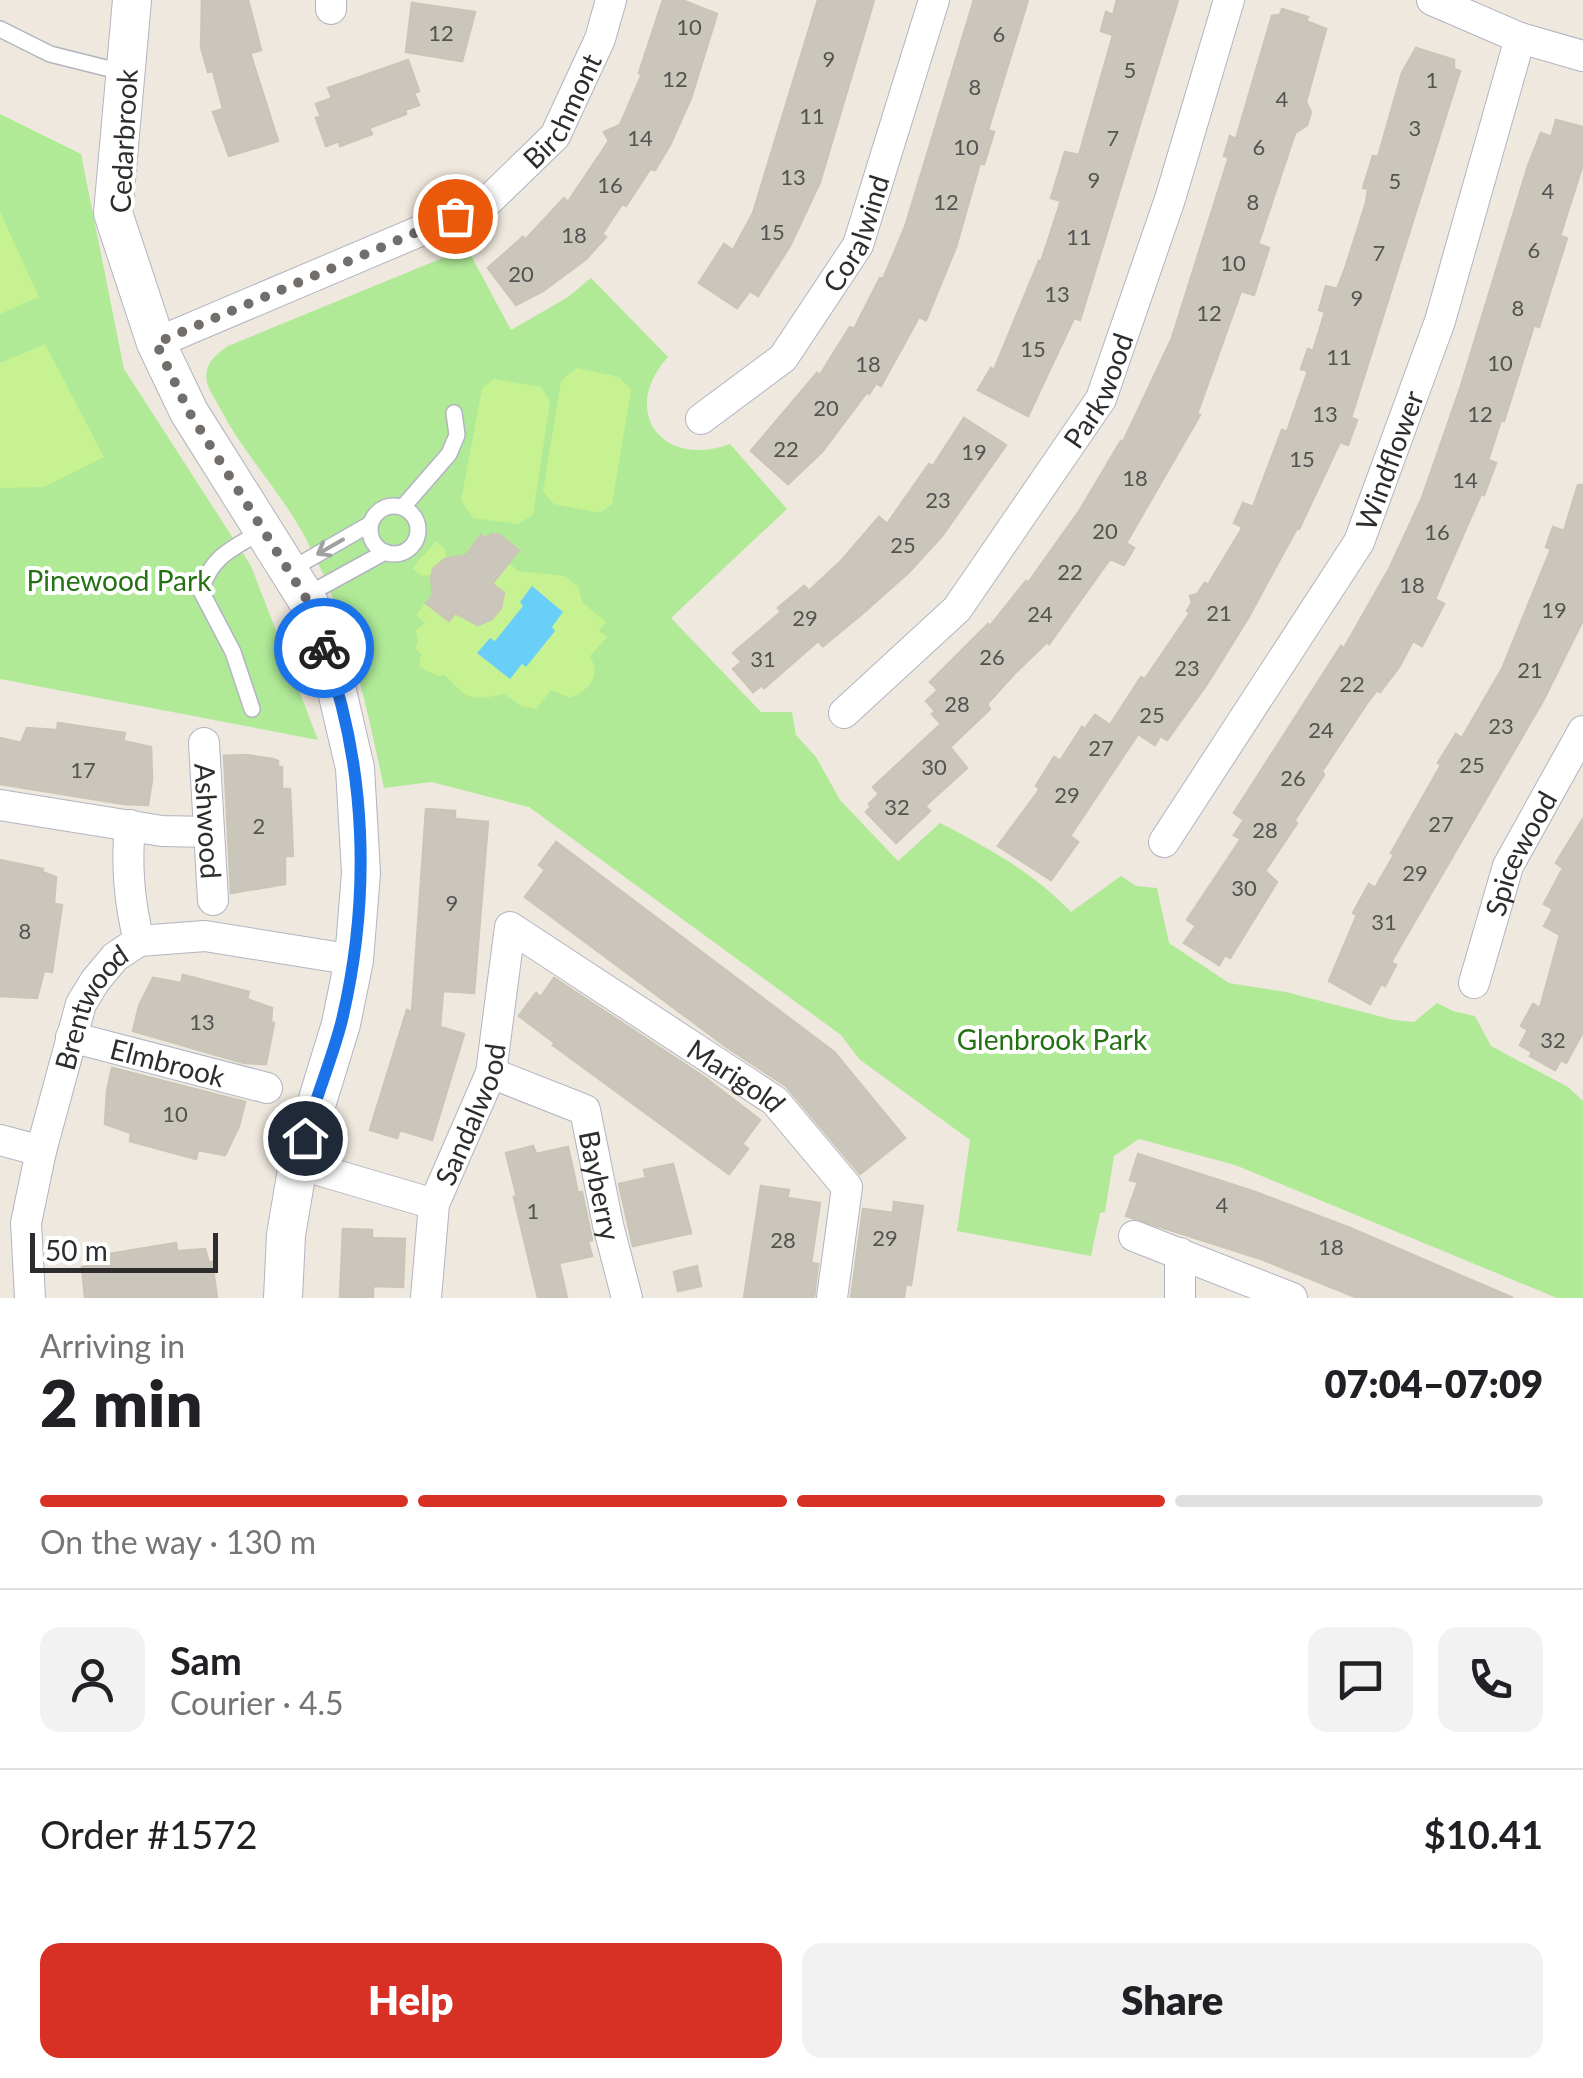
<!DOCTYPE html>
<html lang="en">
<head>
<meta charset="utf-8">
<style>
  :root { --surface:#fff; --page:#f2f2f2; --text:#202124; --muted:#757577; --line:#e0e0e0; --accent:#d93025 }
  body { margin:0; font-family:Lato,sans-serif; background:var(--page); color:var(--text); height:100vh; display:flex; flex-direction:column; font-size:38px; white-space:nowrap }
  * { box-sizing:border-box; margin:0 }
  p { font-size:32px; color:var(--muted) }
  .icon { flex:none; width:55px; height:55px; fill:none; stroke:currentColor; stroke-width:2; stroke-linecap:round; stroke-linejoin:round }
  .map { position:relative; height:1298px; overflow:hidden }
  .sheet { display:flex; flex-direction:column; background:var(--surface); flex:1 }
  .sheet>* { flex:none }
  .scale { position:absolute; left:30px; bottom:25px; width:188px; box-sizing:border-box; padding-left:10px; border:5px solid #2d2d2d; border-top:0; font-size:28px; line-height:35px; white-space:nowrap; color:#2d2d2d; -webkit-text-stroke:8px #fff; paint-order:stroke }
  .pin { position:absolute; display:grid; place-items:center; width:85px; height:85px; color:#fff; margin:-42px; border:5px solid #fff; border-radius:50%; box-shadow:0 2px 10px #0007 }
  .courier { position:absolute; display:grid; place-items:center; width:100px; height:100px; margin:-50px; border:8px solid #1a73e8; border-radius:50%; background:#fff; color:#222; box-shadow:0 2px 12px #0007 }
  .head em { font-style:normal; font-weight:800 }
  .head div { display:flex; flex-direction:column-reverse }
  .head { display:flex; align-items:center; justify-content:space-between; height:170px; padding:0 40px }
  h1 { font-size:65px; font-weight:800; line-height:75px }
  .bar { display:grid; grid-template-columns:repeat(4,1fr); gap:15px 10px; align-content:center; height:120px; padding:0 40px }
  .bar i { height:12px; border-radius:8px; background:var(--line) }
  .bar .selected { background:var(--accent) }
  .bar p { grid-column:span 4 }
  .line { display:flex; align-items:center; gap:25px; padding:0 40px; border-top:2px solid var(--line) }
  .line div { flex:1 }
  .round { display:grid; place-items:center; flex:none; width:105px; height:105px; border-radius:20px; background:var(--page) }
  .primary-button { display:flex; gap:20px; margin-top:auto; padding:20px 40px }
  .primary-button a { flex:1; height:115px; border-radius:20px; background:var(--accent); color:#fff; font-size:40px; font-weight:800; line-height:115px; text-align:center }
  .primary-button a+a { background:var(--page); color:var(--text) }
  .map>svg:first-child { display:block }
  .green { fill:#b0ea97 }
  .pitch { fill:#c6f292 }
  .water { fill:#69cff9 }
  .building { fill:#cbc6bc; stroke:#cbc5b7; stroke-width:2.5 }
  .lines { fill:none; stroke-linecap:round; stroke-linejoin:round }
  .service-casing { stroke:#b2b4c1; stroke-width:18 }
  .minor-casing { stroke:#b2b4c1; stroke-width:32 }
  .tertiary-casing { stroke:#b2b4c1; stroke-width:40 }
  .service { stroke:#fff; stroke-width:15 }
  .minor { stroke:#fff; stroke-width:30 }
  .tertiary { stroke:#fff; stroke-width:38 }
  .oneway { stroke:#a0a0a0 }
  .done { stroke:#716e6b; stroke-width:10; stroke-dasharray:0 18 }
  .route { stroke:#1a73e8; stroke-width:12 }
  .labels { text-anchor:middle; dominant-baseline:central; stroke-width:8; stroke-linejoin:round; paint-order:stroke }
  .number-label { font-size:22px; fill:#545351 }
  .street-label { font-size:28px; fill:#2d2d2d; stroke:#fff }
  .park-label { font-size:28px; fill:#257215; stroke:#fff }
</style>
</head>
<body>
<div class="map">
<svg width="1583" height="1298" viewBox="0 0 1583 1298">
  <rect width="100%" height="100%" fill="#efe8de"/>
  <g class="green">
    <path d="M 0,114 L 81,154 L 124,369 L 251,566 L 318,740 L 0,679 Z"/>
    <path d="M 467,248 L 511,330 L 568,297 L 591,278 L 668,357 C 619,411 662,469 730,444 L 787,509 L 671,618 L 761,712 L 792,712 L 796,735 L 816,757 L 840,800 L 898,861 L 940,823 C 987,847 1035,874 1071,912 L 1121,876 L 1136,886 L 1157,888 L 1169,943 L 1229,983 L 1286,992 L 1394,1020 L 1414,1022 L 1437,1003 L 1453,1011 L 1475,1016 L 1491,1046 L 1568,1087 L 1583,1101 L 1583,1298 L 1557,1298 L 1235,1165 L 1139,1139 L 1114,1156 L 1105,1212 L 1100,1213 L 1091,1256 L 957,1231 L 970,1140 L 859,1059 L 841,1035 L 529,807 L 431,782 L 384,788 C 366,702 348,618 306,539 C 282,493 245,456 221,410 C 217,402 210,392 207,383 C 203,365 215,355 228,346 Z"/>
  </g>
  <g class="pitch">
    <path d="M 0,212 L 39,297 L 0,314 Z"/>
    <path d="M 45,344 L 104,457 L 44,487 L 0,488 L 0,363 Z"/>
    <path d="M 576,368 L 619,377 L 631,390 L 612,504 L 600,513 L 554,504 L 543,492 L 561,381 Z"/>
    <path d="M 494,379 L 541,387 L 550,401 L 533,515 L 518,524 L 473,518 L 461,500 L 482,389 Z"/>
    <path d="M 499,535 L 520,548 L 509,563 L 518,571 L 565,576 L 578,587 L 582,602 L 606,622 L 599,631 L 607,637 L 590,656 C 602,677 588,690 571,698 L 551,690 L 536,709 L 521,706 L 504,694 C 470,701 469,700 445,675 L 438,676 L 419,667 L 421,654 L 415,648 L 418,642 L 416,630 L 425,623 L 416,615 L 433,594 L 431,575 L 422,576 L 412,569 L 436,541 L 444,548 L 446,558 L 465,555 L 481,536 Z"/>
  </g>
  <path class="water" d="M 532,586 L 563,612 L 552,627 L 555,631 L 526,667 L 522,664 L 510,679 L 477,653 L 490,638 L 495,641 L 523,606 L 520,602 Z"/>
  <g class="building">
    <path d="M 202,0 L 248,0 L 261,50 L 250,53 L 278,141 L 229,156 L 213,112 L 223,109 L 213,71 L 208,72 L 201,47 Z"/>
    <path d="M 663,0 L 682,0 L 717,14 L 691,98 L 670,145 L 655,170 L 650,169 L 626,206 L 622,204 L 602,234 L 606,237 L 586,259 L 543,291 L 516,305 L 488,268 L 523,237 L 525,240 L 564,198 L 568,202 L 609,141 L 604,132 L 620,125 L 642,74 L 639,73 Z"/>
    <path d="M 818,0 L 874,0 L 820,182 L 790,246 L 758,296 L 750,291 L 737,308 L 699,283 L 724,244 L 733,250 L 753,213 Z"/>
    <path d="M 974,0 L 1028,0 L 988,130 L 994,132 L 984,164 L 980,163 L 956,247 L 926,320 L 919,317 L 881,386 L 876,383 L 869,394 L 867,392 L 822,452 L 788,484 L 751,451 L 817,373 L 820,375 L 850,327 L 854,329 L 880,278 L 883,279 L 905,227 Z"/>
    <path d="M 1117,0 L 1178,0 L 1080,320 L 1074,318 L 1028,416 L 978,390 L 991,368 L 994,370 L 1039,261 L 1041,262 L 1061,201 L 1051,198 L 1065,152 L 1079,155 L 1113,35 L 1101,31 L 1106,12 L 1113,15 Z"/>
    <path d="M 412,3 L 475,12 L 462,61 L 406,52 Z"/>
    <path d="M 1282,9 L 1308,17 L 1306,21 L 1326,29 L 1306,102 L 1311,112 L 1307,125 L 1295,133 L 1258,244 L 1269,248 L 1254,295 L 1241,291 L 1197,414 L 1200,415 L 1126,543 L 1134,548 L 1124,565 L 1110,559 L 1049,644 L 1047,642 L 1016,672 L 987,704 L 990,709 L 950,747 L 967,768 L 925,806 L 930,811 L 896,843 L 866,812 L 871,807 L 869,804 L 879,794 L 873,787 L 941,724 L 932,714 L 935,711 L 926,701 L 938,690 L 930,682 L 988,624 L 990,626 L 1026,581 L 1028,583 L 1080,510 L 1121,441 L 1123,442 L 1172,338 L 1229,157 L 1224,156 L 1230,136 L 1236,139 L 1272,16 L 1280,15 Z"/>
    <path d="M 1416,48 L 1454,60 L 1454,69 L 1460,71 L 1351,418 L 1357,420 L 1348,445 L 1340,442 L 1299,529 L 1297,528 L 1248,618 L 1207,684 L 1167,740 L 1160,736 L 1155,745 L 1138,734 L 1070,836 L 1078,842 L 1051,880 L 998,846 L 1040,789 L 1036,786 L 1054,757 L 1060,761 L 1082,727 L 1085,729 L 1095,715 L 1110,725 L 1141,677 L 1145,679 L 1190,613 L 1187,611 L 1192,603 L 1190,596 L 1197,594 L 1205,583 L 1208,585 L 1243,527 L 1234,523 L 1243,503 L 1253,507 L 1282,430 L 1287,432 L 1308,371 L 1301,369 L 1308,349 L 1313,351 L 1325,312 L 1319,310 L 1326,286 L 1337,289 L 1345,269 L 1366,203 L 1368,189 L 1363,188 L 1373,156 L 1378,157 L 1402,73 Z"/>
    <path d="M 408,60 L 419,91 L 414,93 L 419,105 L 405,110 L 406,114 L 369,128 L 372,134 L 340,146 L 339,141 L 326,146 L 316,118 L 321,117 L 316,104 L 332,98 L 328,88 Z"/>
    <path d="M 1556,120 L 1583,127 L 1583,164 L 1560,236 L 1567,238 L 1539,327 L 1534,325 L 1504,421 L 1501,420 L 1488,460 L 1496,463 L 1484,495 L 1481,494 L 1435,599 L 1444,604 L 1422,646 L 1413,641 L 1399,667 L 1380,692 L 1377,690 L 1367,703 L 1322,771 L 1324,775 L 1294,821 L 1297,823 L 1265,871 L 1277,882 L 1230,958 L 1225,955 L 1219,965 L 1184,943 L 1196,926 L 1187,920 L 1241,839 L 1234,835 L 1244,820 L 1234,813 L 1341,646 L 1344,648 L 1389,569 L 1422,498 L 1460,389 L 1528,166 L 1541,133 L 1551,137 Z"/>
    <path d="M 964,418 L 1006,445 L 942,536 L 909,572 L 863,613 L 823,646 L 818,641 L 764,688 L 762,685 L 753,692 L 733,669 L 742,662 L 733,653 L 781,612 L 778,608 L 804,586 L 809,591 L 840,562 L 879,517 L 887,524 L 929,464 L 933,466 Z"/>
    <path d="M 1578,485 L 1583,485 L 1583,620 L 1544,699 L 1391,962 L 1396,965 L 1385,986 L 1381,984 L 1370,1004 L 1329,981 L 1357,915 L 1353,913 L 1369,884 L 1375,888 L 1394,855 L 1391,853 L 1441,765 L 1438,763 L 1456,734 L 1462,738 L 1502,669 L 1551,549 L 1546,547 L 1553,527 L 1564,531 Z"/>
    <path d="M 493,534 L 496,537 L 498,534 L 519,550 L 492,584 L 504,593 L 501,608 L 492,619 L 478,625 L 455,613 L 449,621 L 426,603 L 433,595 L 431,578 L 433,569 L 445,559 L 466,555 L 481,535 L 484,538 Z"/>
    <path d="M 58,723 L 125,733 L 123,741 L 151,747 L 152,780 L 148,805 L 124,804 L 0,784 L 0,738 L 21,743 L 27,728 L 57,730 Z"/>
    <path d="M 246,755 L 273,759 L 278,761 L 278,767 L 282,767 L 282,789 L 290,789 L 293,856 L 285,856 L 285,884 L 231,893 L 224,756 Z"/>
    <path d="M 426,809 L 455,811 L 455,819 L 488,822 L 474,993 L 443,991 L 440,1027 L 464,1034 L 432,1140 L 400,1130 L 397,1138 L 370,1130 L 407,1010 L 412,1012 Z"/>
    <path d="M 1583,819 L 1583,1032 L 1566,1063 L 1561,1060 L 1555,1070 L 1530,1056 L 1532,1052 L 1520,1045 L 1528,1030 L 1521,1026 L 1533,1004 L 1540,1008 L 1560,935 L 1544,926 L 1553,909 L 1544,904 L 1563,868 L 1556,863 Z"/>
    <path d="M 556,842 L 834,1052 L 905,1138 L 860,1174 L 786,1086 L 728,1048 L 525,897 L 545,870 L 539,865 Z"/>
    <path d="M 0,860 L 43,869 L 42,872 L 56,877 L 54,904 L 62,905 L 52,972 L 44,971 L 37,998 L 0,996 Z"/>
    <path d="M 183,975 L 249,992 L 247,999 L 272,1008 L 271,1023 L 274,1023 L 266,1064 L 244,1063 L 133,1031 L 139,1006 L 153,978 L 181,983 Z"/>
    <path d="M 554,978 L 704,1077 L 760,1120 L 742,1144 L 748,1149 L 729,1174 L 553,1045 L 555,1043 L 519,1016 L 536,993 L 541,997 Z"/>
    <path d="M 112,1068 L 245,1102 L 239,1126 L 225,1155 L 198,1150 L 196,1159 L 130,1141 L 131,1133 L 105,1124 L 107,1091 Z"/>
    <path d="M 533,1146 L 536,1154 L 568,1147 L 578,1193 L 582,1192 L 592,1240 L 588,1241 L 592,1256 L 559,1263 L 567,1298 L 538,1298 L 514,1197 L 517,1197 L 506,1153 Z"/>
    <path d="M 1138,1154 L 1255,1192 L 1350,1228 L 1513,1298 L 1358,1298 L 1261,1259 L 1126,1216 L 1138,1182 L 1130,1180 Z"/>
    <path d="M 673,1164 L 691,1233 L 633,1246 L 619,1184 L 646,1178 L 644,1170 Z"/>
    <path d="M 761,1186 L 789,1190 L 787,1198 L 820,1203 L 811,1263 L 818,1264 L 814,1298 L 744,1298 Z"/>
    <path d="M 894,1202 L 923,1206 L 911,1285 L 906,1284 L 904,1298 L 851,1298 L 863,1209 L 893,1213 Z"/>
    <path d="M 343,1229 L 372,1230 L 372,1238 L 405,1239 L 403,1287 L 373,1286 L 373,1298 L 340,1298 Z"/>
    <path d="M 176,1243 L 177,1251 L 205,1249 L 209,1263 L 212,1262 L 217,1298 L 85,1298 L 82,1267 L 110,1261 L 109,1254 Z"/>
    <path d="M 697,1266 L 701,1286 L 678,1291 L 674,1272 Z"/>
  </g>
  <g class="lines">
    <defs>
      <g id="service">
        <path d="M 0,29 L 50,54 L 126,73"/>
        <circle cx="394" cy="530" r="24"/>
        <path d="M 403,507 L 449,454 L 457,435 L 454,413"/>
        <path d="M 290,570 L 370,524"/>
        <path d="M 305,596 L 385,552"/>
        <path d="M 252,709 L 233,652 L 201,591 C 211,556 232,549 262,531"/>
      </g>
      <g id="minor">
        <path d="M 1432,0 L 1520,38 L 1583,56"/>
        <path d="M 331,9 L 331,0"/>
        <path id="s1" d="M 156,343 L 486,203 L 555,136 L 600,39 L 611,0"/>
        <path id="s2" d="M 701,419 L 783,358 L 858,245 L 934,0"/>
        <path id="s3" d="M 844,713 L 957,609 L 1101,399 L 1170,199 L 1229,0"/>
        <path id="s4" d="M 204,743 L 213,900"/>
        <path d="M 0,805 L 162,831 L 209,832"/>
        <path d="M 130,825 C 126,865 129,902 139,941"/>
        <path id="s5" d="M 1164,842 L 1359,542 L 1440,321 L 1520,38"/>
        <path id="s6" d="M 1474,983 L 1508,866 L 1583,731"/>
        <path id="s7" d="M 71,1037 L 267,1088"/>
        <path id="s8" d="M 491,1073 L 585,1110 L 608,1225 L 627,1298"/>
        <path d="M 0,1140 L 41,1151"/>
        <path d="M 298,1164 L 434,1204"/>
        <path d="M 1134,1236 L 1292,1298"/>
        <path id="s9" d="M 30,1298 L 26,1223 L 41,1151 L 81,1004 L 95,981 L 115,957 L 139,941 L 205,936 L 354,960"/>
        <path id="s10" d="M 426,1298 L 434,1204 L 491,1073 L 510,927 L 775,1101 L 847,1187 L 832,1298"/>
        <path d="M 1180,1298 L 1180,1253"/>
      </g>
      <path id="tertiary" d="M 132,0 L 113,213 L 156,343 L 189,412 L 309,603 L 333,674 L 355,768 L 361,873 L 354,960 L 341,1024 L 298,1164 L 286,1235 L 283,1298"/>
    </defs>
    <use href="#service" class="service-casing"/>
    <use href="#minor" class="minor-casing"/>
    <use href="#tertiary" class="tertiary-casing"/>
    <use href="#service" class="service"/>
    <use href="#minor" class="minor"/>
    <use href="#tertiary" class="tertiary"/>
  </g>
  <defs><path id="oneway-shaft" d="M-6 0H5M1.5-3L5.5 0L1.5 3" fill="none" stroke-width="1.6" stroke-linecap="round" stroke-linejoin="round" transform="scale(2.5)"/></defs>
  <use class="oneway" href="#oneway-shaft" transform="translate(330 547) rotate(150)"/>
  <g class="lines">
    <path class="done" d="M 324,648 L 309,603 L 189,412 L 156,343 L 455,216"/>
    <path class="route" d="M 305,1138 C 315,1098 332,1060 342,1020 C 371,897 367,767 324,648"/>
  </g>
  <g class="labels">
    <g class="number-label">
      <text x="689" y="26">10</text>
      <text x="441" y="32">12</text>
      <text x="999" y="33">6</text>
      <text x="829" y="58">9</text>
      <text x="1130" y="69">5</text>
      <text x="675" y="78">12</text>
      <text x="1432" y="79">1</text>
      <text x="975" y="86">8</text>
      <text x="1282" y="98">4</text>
      <text x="812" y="115">11</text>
      <text x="1415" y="127">3</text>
      <text x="640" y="137">14</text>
      <text x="1113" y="137">7</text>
      <text x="966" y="146">10</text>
      <text x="1259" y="146">6</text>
      <text x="793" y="176">13</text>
      <text x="1094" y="179">9</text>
      <text x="1395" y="180">5</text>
      <text x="610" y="184">16</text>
      <text x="1548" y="190">4</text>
      <text x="946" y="201">12</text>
      <text x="1253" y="201">8</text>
      <text x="772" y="231">15</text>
      <text x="574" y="234">18</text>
      <text x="1079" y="236">11</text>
      <text x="1534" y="249">6</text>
      <text x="1379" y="252">7</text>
      <text x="1233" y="262">10</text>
      <text x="521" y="273">20</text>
      <text x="1057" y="293">13</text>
      <text x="1357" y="297">9</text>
      <text x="1518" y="307">8</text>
      <text x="1209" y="312">12</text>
      <text x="1033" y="348">15</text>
      <text x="1339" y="356">11</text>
      <text x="1500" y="362">10</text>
      <text x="868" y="363">18</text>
      <text x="826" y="407">20</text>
      <text x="1325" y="413">13</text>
      <text x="1480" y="413">12</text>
      <text x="786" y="448">22</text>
      <text x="974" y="451">19</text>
      <text x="1302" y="458">15</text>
      <text x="1135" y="477">18</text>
      <text x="1465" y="479">14</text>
      <text x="938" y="499">23</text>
      <text x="1105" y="530">20</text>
      <text x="1437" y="531">16</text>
      <text x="903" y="544">25</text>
      <text x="1070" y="571">22</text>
      <text x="1412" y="584">18</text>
      <text x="1554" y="609">19</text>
      <text x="1219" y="612">21</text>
      <text x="1040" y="613">24</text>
      <text x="805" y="617">29</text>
      <text x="992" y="656">26</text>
      <text x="763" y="658">31</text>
      <text x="1187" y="667">23</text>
      <text x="1530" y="669">21</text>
      <text x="1352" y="683">22</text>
      <text x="957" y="703">28</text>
      <text x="1152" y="714">25</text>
      <text x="1501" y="725">23</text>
      <text x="1321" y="729">24</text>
      <text x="1101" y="747">27</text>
      <text x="1472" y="764">25</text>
      <text x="934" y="766">30</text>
      <text x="83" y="769">17</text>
      <text x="1293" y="777">26</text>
      <text x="1067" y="794">29</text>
      <text x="897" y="806">32</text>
      <text x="1441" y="823">27</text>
      <text x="259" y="825">2</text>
      <text x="1265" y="829">28</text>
      <text x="1415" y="872">29</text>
      <text x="1244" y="887">30</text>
      <text x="452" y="902">9</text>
      <text x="1384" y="921">31</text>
      <text x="25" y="930">8</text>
      <text x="202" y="1021">13</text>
      <text x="1553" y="1039">32</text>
      <text x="175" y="1113">10</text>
      <text x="1222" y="1204">4</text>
      <text x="533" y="1210">1</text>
      <text x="885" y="1237">29</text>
      <text x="783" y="1239">28</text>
      <text x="1331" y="1246">18</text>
    </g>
    <g class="street-label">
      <text stroke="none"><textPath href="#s1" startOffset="480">Birchmont</textPath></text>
      <text transform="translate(123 141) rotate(-87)">Cedarbrook</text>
      <text stroke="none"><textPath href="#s2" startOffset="248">Coralwind</textPath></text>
      <text stroke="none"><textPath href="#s3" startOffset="415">Parkwood</textPath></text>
      <text stroke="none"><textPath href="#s5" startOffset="445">Windflower</textPath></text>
      <text stroke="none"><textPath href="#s4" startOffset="78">Ashwood</textPath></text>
      <text stroke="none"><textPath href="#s6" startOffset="138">Spicewood</textPath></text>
      <text stroke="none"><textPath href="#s9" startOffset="302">Brentwood</textPath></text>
      <text stroke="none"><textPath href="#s7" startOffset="100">Elmbrook</textPath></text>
      <text stroke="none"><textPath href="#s10" startOffset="655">Marigold</textPath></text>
      <text stroke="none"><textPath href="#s10" startOffset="192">Sandalwood</textPath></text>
      <text stroke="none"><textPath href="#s8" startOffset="178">Bayberry</textPath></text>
    </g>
    <g class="park-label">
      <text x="119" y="580">Pinewood Park</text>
      <text x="1052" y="1039">Glenbrook Park</text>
    </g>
  </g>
</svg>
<div class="scale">50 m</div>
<div class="pin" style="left:455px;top:216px;background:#ea580c"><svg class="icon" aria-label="bag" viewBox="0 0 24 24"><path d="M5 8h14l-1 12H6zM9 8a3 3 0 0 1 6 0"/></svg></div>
<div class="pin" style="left:305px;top:1138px;background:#1f2937"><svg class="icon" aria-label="home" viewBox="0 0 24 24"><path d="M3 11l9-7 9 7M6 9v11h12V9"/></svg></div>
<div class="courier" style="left:324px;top:648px"><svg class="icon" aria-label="bike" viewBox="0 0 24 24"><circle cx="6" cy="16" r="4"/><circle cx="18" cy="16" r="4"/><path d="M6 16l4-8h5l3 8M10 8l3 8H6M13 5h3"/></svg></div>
</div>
<section class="sheet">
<div class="head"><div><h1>2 min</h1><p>Arriving in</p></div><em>07:04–07:09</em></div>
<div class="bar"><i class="selected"></i><i class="selected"></i><i class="selected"></i><i></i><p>On the way · 130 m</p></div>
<div class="line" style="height:180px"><a class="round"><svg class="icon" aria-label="person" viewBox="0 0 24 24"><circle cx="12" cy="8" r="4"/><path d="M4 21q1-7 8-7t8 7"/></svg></a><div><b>Sam</b><p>Courier · 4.5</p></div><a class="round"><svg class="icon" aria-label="chat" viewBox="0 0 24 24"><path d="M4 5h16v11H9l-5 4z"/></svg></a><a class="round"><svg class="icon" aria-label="phone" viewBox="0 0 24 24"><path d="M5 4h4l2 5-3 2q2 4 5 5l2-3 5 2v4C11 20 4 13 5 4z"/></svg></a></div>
<div class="line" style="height:130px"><div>Order #1572</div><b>$10.41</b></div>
<div class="primary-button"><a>Help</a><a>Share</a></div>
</section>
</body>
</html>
